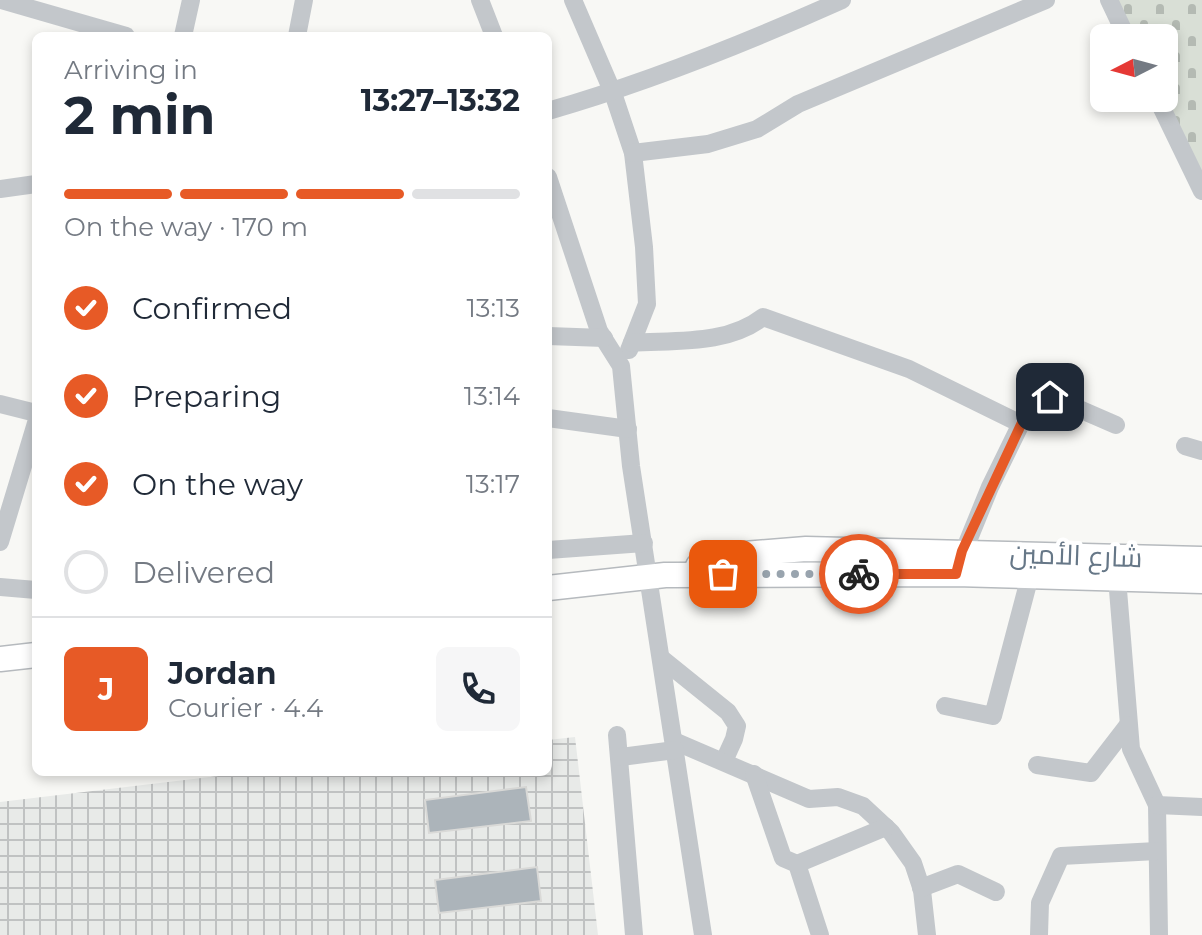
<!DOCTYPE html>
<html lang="en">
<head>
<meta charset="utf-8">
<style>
  :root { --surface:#fff; --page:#f6f6f7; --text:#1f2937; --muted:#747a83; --line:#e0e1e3; --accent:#e75a26 }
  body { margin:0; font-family:Montserrat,Cairo,sans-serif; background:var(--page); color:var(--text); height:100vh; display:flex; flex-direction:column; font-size:30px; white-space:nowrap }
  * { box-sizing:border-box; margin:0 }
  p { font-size:26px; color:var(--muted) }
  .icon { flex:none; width:44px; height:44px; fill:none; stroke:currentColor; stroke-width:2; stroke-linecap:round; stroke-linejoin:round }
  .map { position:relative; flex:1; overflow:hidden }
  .side { position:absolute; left:32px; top:32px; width:520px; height:744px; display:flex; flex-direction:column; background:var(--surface); border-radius:12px; box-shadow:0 4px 12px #0003 }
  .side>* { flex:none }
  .needle { width:52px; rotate:264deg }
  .tools { position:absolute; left:1090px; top:24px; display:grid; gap:16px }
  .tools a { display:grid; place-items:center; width:88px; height:88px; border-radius:12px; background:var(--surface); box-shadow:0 4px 12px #0003; font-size:40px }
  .pin { position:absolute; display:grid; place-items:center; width:68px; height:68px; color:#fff; margin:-34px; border-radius:16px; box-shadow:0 4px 12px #0006 }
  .courier { position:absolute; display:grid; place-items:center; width:80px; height:80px; margin:-40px; border:6px solid #e75a26; border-radius:50%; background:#fff; color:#222; box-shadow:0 2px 10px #0007 }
  .overview em { font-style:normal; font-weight:700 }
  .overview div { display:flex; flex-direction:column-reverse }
  .overview { display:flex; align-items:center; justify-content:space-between; height:136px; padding:0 32px }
  h1 { font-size:52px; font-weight:700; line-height:60px }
  .bar { display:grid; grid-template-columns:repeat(4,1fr); gap:12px 8px; align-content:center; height:96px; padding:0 32px }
  .bar i { height:10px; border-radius:6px; background:var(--line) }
  .bar .on { background:var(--accent) }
  .bar p { grid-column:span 4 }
  .line { display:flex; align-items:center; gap:20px; padding:0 32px; border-top:2px solid var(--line) }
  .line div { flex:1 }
  .round { display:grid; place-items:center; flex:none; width:84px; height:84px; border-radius:12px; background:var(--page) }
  ol { padding:0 32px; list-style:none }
  li { display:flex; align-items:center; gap:24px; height:88px }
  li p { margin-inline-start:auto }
  li .icon { padding:8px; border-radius:50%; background:var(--accent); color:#fff; stroke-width:4 }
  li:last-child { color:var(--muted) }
  li i { width:44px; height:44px; border:4px solid var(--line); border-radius:50% }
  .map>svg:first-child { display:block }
  .industrial { fill:url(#industrial-grid) }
  .cemetery { fill:url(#cemetery-stones) }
  .building { fill:#acb4ba; stroke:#d9d9d7; stroke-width:2 }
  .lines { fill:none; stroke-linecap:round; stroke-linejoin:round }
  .major-casing { stroke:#b6babe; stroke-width:27 }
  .minor { stroke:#c3c7cb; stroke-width:18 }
  .major { stroke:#fff; stroke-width:24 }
  .done { stroke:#99a4ae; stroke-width:8; stroke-dasharray:0 14.4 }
  .route { stroke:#e75a26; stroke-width:10 }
  .labels { text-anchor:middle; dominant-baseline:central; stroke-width:8; stroke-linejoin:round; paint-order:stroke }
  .street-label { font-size:28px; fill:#667787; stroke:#fff }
</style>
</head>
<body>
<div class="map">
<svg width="1202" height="935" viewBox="0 0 1202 935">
  <defs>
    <pattern id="industrial-grid" width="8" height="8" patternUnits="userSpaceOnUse" patternTransform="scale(2)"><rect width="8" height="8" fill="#e8eae8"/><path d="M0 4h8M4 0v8" fill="none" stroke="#c0c2c2"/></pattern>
    <pattern id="cemetery-stones" width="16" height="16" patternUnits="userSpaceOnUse" patternTransform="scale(2)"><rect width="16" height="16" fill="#d9dfd6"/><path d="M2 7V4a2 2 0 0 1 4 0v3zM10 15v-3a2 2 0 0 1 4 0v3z" fill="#b4bab3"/></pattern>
  </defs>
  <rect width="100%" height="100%" fill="#f8f8f5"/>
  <path class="industrial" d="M 575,737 L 598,935 L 0,935 L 0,802 L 252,772 L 548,772 L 548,740 Z"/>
  <path class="cemetery" d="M 1117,0 L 1202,0 L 1202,176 L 1164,97 L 1164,38 L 1135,38 Z"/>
  <g class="building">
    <path d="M 526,787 L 531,821 L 429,833 L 425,800 Z"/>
    <path d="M 537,867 L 541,901 L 439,913 L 435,880 Z"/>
  </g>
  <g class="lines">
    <defs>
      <g id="major">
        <path d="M 698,566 L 744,554 L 806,549 L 1202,559"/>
        <path d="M 548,588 L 665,575 L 956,574 L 1202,581"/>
        <path d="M 0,659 L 36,655"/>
      </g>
    </defs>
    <use href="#major" class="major-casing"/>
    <g class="minor">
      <path d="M 1,0 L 126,36"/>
      <path d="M 480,0 L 494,36"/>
      <path d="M 573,0 L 613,93 L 633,153 L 644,247 L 647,304 L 629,350"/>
      <path d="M 1109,0 L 1127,38"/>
      <path d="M 183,36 L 191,0"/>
      <path d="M 297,36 L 304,0"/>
      <path d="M 1157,98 L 1202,191"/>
      <path d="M 548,111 C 649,82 746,43 842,0"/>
      <path d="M 633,153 L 708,144 L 757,129 L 798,104 L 1046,0"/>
      <path d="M 548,177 L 599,331 L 621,366 L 631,466 L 703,935"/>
      <path d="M 0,189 L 36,184"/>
      <path d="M 548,336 L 604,338"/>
      <path d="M 632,343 C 676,340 727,345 763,317 L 909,369 L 1021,424"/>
      <path d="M 0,404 L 36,413"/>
      <path d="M 548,418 L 628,429"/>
      <path d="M 1185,446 L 1202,451"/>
      <path d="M 0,542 L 36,423"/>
      <path d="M 548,550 L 644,543"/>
      <path d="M 959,563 L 990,487 L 1033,399 L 1040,392 L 1116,425"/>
      <path d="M 1117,578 L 1131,749 L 1157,805 L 1159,935"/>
      <path d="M 0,587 L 36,590"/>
      <path d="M 661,658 L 728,712 L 737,726 L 734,739 L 724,761"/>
      <path d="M 945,706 L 993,716 L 1030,576"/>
      <path d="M 617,735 L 634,935"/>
      <path d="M 674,741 L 809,799 L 838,797 L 863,806 L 891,832 L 913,863 L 922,890 L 927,935"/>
      <path d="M 621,757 L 675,750"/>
      <path d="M 1037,765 L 1091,773 L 1128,725"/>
      <path d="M 754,774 L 783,858 L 797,864 L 820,935"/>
      <path d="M 1157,805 L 1202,807"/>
      <path d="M 797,864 L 886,827"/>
      <path d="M 921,888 L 958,874 L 996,892"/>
      <path d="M 1039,935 L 1040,903 L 1061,856 L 1157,851"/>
    </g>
    <use href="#major" class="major"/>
  </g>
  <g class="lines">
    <path class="done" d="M 723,574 L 859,574"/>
    <path class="route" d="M 859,574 L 956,574 L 962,551 L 1033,399 L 1040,392 L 1050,397"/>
  </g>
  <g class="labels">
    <g class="street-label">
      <text transform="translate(1076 555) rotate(2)">شارع الأمين</text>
    </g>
  </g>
</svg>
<div class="tools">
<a><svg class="needle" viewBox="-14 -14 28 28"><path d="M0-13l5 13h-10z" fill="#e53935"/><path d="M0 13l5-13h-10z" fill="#747a83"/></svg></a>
</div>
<div class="pin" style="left:723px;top:574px;background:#ea580c"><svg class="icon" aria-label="bag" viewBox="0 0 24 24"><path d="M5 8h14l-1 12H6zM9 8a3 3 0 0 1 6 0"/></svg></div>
<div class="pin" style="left:1050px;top:397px;background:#1f2937"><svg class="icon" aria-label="home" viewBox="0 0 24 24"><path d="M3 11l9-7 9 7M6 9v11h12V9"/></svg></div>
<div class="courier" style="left:859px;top:574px"><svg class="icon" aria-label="bike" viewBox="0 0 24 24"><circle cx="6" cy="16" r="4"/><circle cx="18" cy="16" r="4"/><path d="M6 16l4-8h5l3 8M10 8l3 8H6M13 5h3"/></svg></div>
<section class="side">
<div class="overview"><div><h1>2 min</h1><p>Arriving in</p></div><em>13:27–13:32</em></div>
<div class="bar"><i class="on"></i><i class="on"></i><i class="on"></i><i></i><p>On the way · 170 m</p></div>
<ol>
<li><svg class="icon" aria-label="check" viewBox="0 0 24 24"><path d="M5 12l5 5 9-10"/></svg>Confirmed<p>13:13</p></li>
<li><svg class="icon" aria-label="check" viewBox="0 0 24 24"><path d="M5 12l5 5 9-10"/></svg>Preparing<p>13:14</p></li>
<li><svg class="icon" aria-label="check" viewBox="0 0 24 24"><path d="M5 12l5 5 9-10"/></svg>On the way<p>13:17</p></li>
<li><i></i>Delivered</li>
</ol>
<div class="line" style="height:144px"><b class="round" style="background:var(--accent);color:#fff">J</b><div><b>Jordan</b><p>Courier · 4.4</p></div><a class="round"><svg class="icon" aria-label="phone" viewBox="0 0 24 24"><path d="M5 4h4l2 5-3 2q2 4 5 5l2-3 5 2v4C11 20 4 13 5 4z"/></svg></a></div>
</section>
</div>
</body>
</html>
